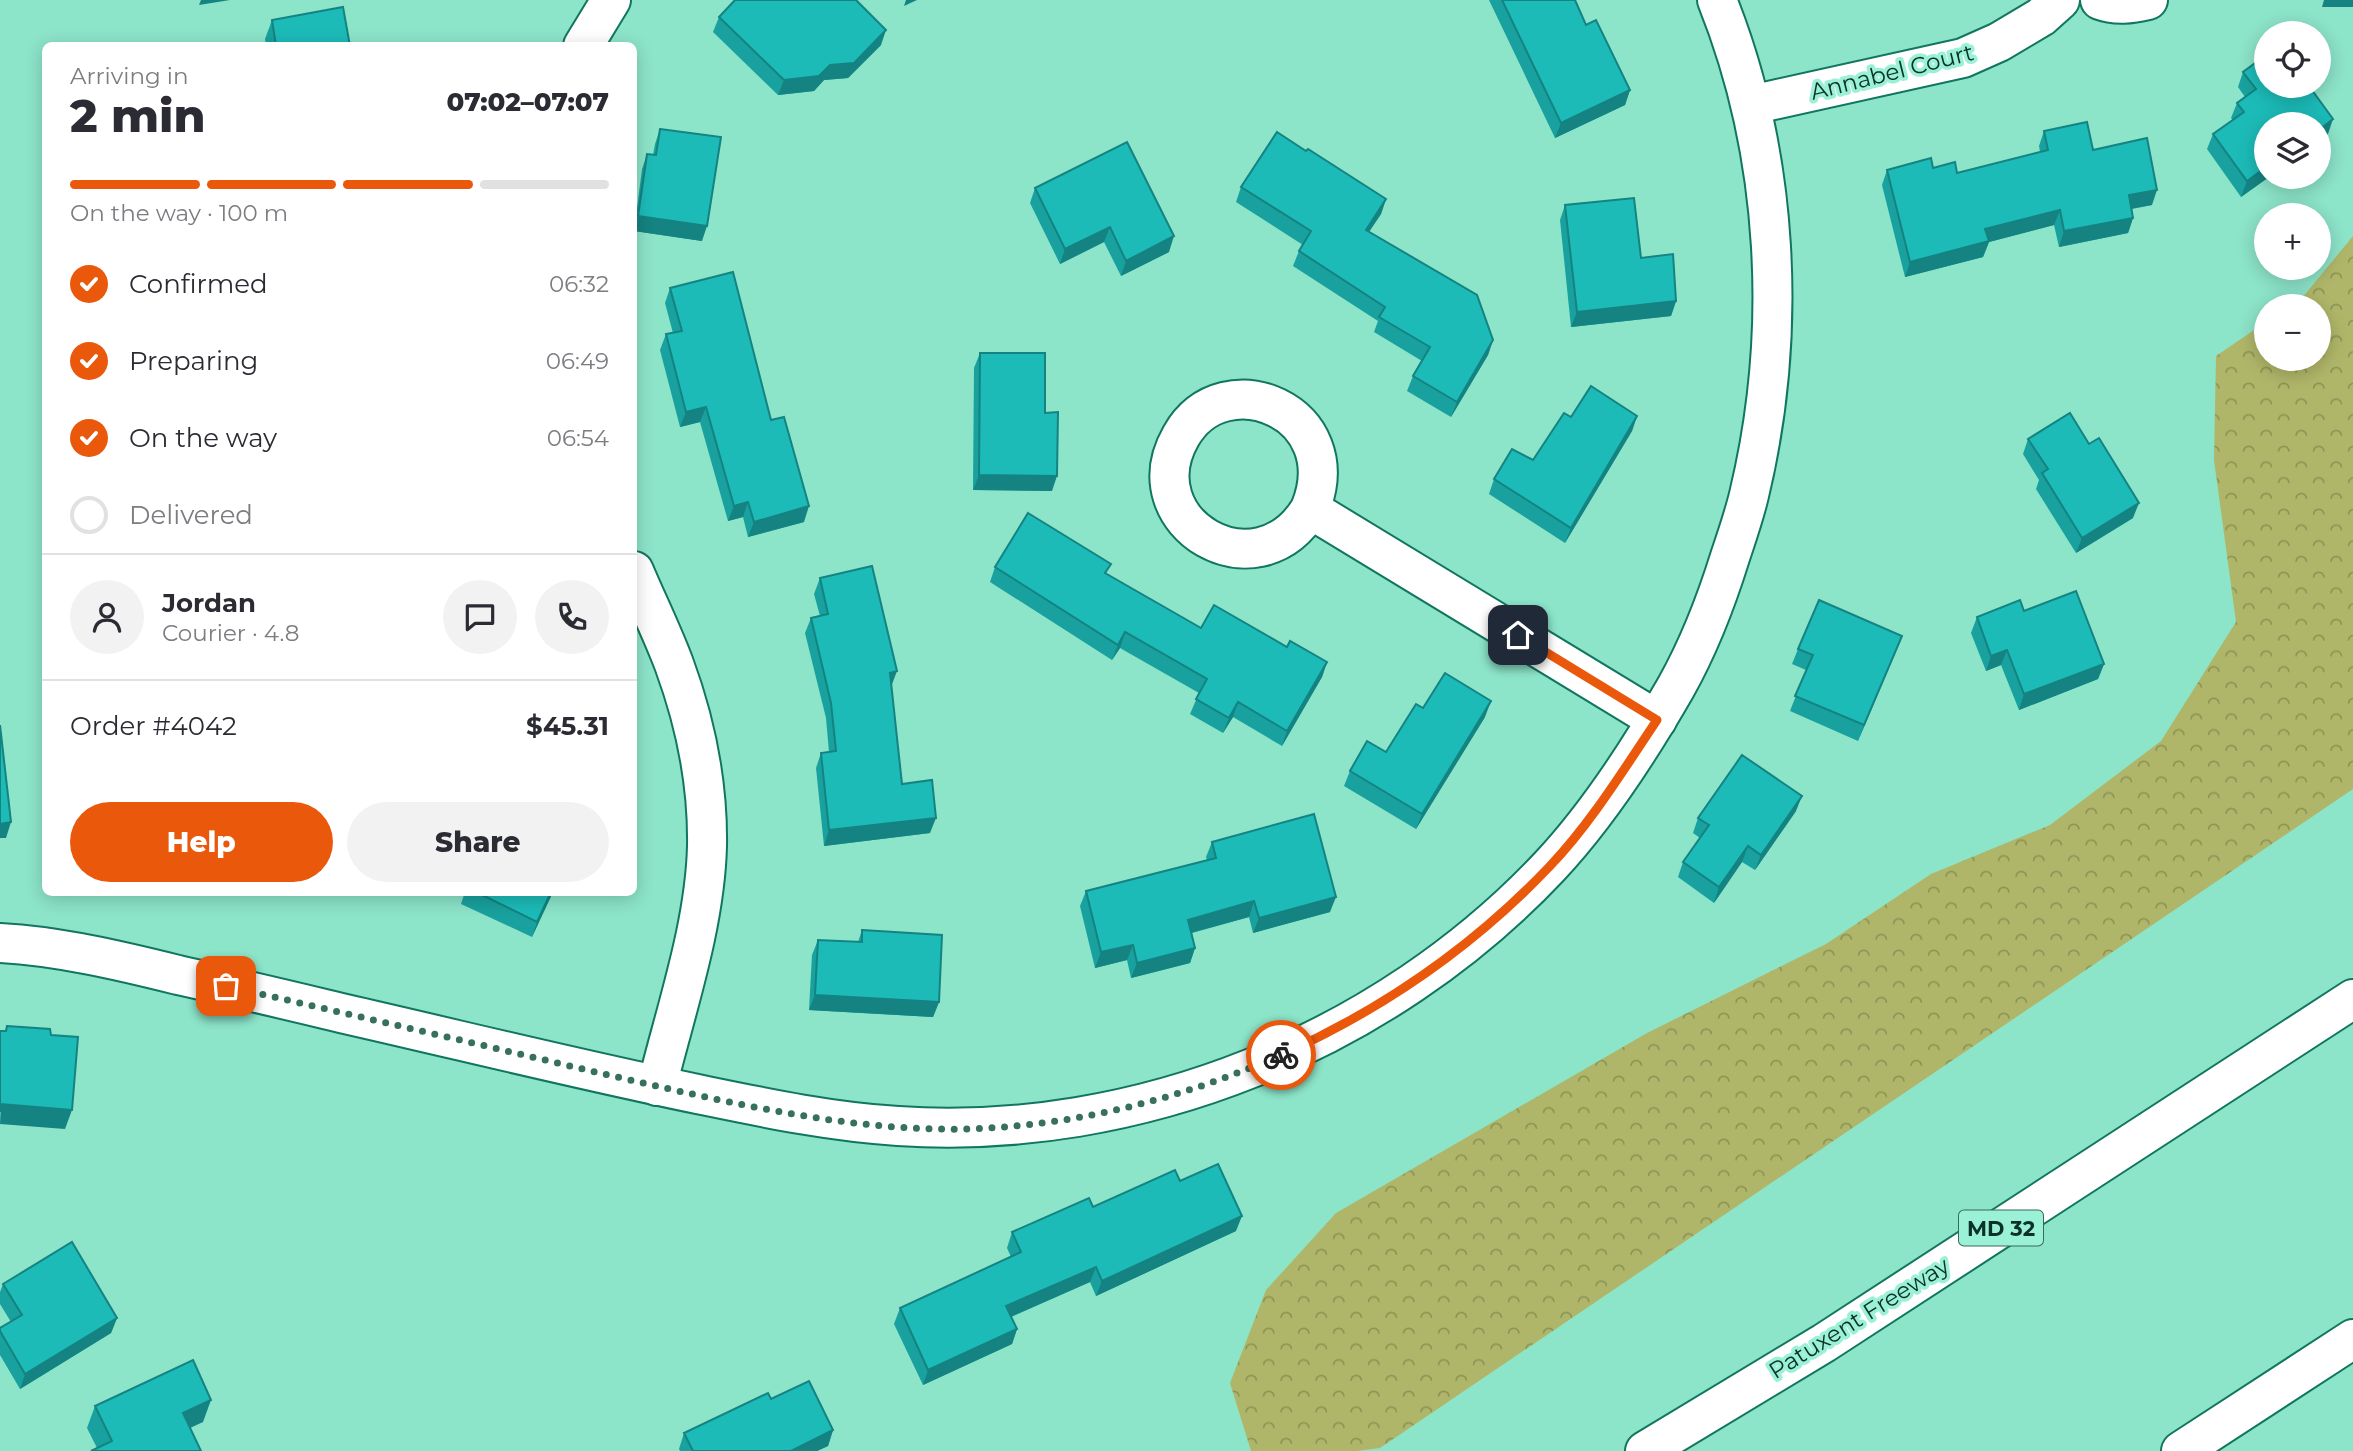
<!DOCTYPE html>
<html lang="en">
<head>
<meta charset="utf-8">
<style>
  :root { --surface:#fff; --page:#f2f2f3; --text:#2b2b33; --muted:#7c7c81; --line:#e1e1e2; --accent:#ea580c }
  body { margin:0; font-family:Montserrat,sans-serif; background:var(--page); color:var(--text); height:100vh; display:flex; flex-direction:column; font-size:26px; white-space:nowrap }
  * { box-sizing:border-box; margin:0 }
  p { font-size:23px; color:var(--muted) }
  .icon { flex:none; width:38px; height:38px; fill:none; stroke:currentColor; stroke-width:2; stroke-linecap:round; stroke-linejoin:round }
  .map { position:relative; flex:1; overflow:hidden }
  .panel { position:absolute; left:42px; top:42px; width:595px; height:854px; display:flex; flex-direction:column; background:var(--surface); border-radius:10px; box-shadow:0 4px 18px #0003 }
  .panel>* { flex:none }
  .fabs { position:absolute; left:2254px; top:21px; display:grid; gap:14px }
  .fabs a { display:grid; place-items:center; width:77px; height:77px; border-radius:50%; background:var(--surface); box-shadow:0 4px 18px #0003; font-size:35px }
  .pin { position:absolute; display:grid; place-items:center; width:60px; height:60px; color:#fff; margin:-30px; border-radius:14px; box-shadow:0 4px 10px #0006 }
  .courier { position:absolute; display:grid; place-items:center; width:70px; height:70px; margin:-35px; border:5px solid #ea580c; border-radius:50%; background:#fff; color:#222; box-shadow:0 2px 9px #0007 }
  .head em { font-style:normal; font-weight:800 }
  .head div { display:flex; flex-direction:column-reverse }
  .head { display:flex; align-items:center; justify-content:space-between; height:119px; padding:0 28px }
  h1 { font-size:46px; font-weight:800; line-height:52px }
  .bar { display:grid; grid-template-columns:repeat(4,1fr); gap:10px 7px; align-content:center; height:84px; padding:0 28px }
  .bar i { height:9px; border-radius:5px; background:var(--line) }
  .bar .active { background:var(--accent) }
  .bar p { grid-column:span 4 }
  .line { display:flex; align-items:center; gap:18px; padding:0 28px; border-top:2px solid var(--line) }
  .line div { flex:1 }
  .round { display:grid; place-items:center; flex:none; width:74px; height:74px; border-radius:37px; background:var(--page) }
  ol { padding:0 28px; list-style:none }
  li { display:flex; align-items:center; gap:21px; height:77px }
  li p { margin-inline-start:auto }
  li .icon { padding:7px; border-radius:50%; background:var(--accent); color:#fff; stroke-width:4 }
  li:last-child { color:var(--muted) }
  li i { width:38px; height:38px; border:4px solid var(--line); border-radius:50% }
  .primary-button { display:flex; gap:14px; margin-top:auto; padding:14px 28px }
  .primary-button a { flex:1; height:80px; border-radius:42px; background:var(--accent); color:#fff; font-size:28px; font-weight:800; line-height:80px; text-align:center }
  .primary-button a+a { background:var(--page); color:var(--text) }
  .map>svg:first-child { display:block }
  .forest { fill:url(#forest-crowns) }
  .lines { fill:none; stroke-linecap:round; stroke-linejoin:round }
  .minor-casing { stroke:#11765f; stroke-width:42 }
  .highway-casing { stroke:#11765f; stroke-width:42 }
  .minor { stroke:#fff; stroke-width:38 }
  .highway { stroke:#fff; stroke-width:38 }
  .wall { fill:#18a19e }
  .shaded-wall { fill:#148381 }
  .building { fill:#1cbbb8; stroke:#148381; stroke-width:2 }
  .done { stroke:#387060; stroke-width:7; stroke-dasharray:0 12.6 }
  .route { stroke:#ea580c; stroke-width:9 }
  .labels { text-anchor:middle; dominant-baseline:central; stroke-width:7; stroke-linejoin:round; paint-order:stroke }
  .shield { fill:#9af1d6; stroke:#366b5c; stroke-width:2 }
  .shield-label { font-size:21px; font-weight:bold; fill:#0b3128 }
  .street-label { font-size:23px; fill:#0b3128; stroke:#9af1d6 }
</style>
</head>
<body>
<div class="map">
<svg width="2353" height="1451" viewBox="0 0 2353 1451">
  <defs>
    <pattern id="forest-crowns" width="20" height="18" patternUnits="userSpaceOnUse" patternTransform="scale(1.75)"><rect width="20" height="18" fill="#b0b669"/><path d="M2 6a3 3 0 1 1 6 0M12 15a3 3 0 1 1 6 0" fill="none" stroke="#8d9556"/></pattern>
  </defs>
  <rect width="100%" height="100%" fill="#8ce4c9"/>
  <path class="forest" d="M 2353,236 L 2353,789 L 1380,1448 L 1357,1451 L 1251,1451 L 1230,1383 L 1266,1290 L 1336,1213 L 1647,1033 L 1826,944 L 1931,874 L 2050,825 L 2161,741 L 2236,622 L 2214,460 L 2216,356 L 2266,322 L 2266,359 L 2319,359 L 2319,306 L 2290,306 L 2302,298 Z"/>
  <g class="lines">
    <defs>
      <g id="minor">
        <path d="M 2100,0 C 2116,6 2131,4 2148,0"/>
        <path d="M 583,46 L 611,0"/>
        <path d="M 1751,105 L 1963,58 L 1999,42 L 2041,17 L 2060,0"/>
        <path d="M 1310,509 C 1350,412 1224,360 1181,436 C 1131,523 1257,597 1310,509 L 1657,720"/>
        <path d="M 634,571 C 647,602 662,632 674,664 C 695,721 708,785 707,846 C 705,926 676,1009 657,1086"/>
        <path d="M 0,943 C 58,946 122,961 178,975 C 237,988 295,1002 354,1016 C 472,1043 589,1072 707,1096 C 770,1109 833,1122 898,1126 C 1138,1142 1384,1042 1549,867 C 1597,816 1641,748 1676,687 C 1699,646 1716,602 1730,557 C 1737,536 1744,516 1749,495 C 1788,333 1779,155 1717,0"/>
      </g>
      <g id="highway">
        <path d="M 1645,1451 L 1824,1343 L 2353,999"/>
        <path d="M 2181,1451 L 2353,1339"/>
      </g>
    </defs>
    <use href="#minor" class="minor-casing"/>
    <use href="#highway" class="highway-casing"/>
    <use href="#minor" class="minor"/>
    <use href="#highway" class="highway"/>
  </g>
  <g class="wall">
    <path d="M 1489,0 L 1575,0 L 1586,25 L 1630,90 L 1625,105 L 1555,138 Z"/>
    <path d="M 719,17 L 881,45 L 848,78 L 824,80 L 814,91 L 778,95 L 713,32 Z"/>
    <path d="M 272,20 L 350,46 L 266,46 L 265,39 Z"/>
    <path d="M 2243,72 L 2328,134 L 2266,177 L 2269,177 L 2241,197 L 2207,149 L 2213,134 L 2233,120 L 2231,118 L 2237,103 L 2245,97 L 2238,87 Z"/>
    <path d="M 660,129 L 702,241 L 634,231 L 642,169 L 647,154 L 653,155 L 655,144 Z"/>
    <path d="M 2044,131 L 2093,150 L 2152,205 L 2132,209 L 2133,218 L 2128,233 L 2059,247 L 2054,225 L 1989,242 L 1983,257 L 1905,277 L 1882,185 L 1887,170 L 1933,168 L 1957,173 L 2040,152 L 2039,146 Z"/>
    <path d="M 1306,151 L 1386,199 L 1381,214 L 1369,232 L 1493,340 L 1488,355 L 1451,417 L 1407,391 L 1413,376 L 1422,361 L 1374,332 L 1378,321 L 1293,266 L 1299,251 L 1303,245 L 1236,202 L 1241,187 Z"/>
    <path d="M 1035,188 L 1169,252 L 1121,276 L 1104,242 L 1060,264 L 1030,203 Z"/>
    <path d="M 1565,205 L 1641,258 L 1676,301 L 1671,316 L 1571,327 L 1560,220 Z"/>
    <path d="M 670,288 L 771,420 L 804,522 L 748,537 L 743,517 L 728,521 L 700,422 L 680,427 L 660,350 L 666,334 L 673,333 L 665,303 Z"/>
    <path d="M 980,353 L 1045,413 L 1052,491 L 973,490 L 974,368 Z"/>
    <path d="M 1637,416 L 1632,431 L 1565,543 L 1489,494 L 1494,479 L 1533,460 L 1571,417 Z"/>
    <path d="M 2028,439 L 2133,518 L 2076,553 L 2036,489 L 2039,480 L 2023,454 Z"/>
    <path d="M 995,567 L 1107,574 L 1201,628 L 1287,647 L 1327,662 L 1322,677 L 1282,746 L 1233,717 L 1223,733 L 1190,714 L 1199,693 L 1120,648 L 1112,660 L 990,582 Z"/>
    <path d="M 820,578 L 891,685 L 902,784 L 930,833 L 824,846 L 816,768 L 821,753 L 829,752 L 826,718 L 805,633 L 811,618 L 820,616 L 814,594 Z"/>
    <path d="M 2024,611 L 2104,664 L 2098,679 L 2019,710 L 2001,665 L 1986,671 L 1971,633 L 1977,617 Z"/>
    <path d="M 1798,649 L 1896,651 L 1858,741 L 1790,711 L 1806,670 L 1792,664 Z"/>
    <path d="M 1485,717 L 1416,829 L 1344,786 L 1350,771 L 1386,752 Z"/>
    <path d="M 1796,811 L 1755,870 L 1742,862 L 1714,903 L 1678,877 L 1683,862 L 1700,838 L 1693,833 L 1698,818 Z"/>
    <path d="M 1212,842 L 1330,912 L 1253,933 L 1249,917 L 1192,933 L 1195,948 L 1190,963 L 1131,978 L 1127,960 L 1095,968 L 1080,906 L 1086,891 L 1207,860 L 1206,857 Z"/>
    <path d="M 465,892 L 553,892 L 532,937 L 461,904 Z"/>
    <path d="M 862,930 L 939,1002 L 933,1017 L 809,1010 L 812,955 L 818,940 L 858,942 Z"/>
    <path d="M 1180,1181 L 1236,1231 L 1096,1296 L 1090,1282 L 1011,1317 L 1017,1329 L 1012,1344 L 923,1385 L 894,1324 L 900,1308 L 1011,1257 L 1007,1248 L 1012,1232 Z"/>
    <path d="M 3,1284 L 117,1318 L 111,1333 L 20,1389 L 0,1355 L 0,1328 L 11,1322 L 0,1304 L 0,1292 Z"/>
    <path d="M 771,1399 L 833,1430 L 828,1446 L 817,1451 L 680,1451 L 679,1449 L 684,1433 Z"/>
    <path d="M 95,1406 L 203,1422 L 97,1448 L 87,1428 Z"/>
  </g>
  <g class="shaded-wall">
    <path d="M 201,0 L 230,0 L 199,5 Z"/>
    <path d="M 906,0 L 917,0 L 904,6 Z"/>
    <path d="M 2324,0 L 2353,0 L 2353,7 L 2322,7 Z"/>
    <path d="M 886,30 L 881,45 L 848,78 L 824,80 L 814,91 L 778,95 L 784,80 L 830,65 Z"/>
    <path d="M 1630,90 L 1625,105 L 1555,138 L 1561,123 Z"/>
    <path d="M 2333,119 L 2328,134 L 2319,141 L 2319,130 Z"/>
    <path d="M 2266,167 L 2266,177 L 2269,177 L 2241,197 L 2247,181 Z"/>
    <path d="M 2157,190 L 2152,205 L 2123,210 L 2129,195 Z"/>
    <path d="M 1386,199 L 1381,214 L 1360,245 L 1366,230 Z"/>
    <path d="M 2060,210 L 2054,225 L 1989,242 L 1983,257 L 1905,277 L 1910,262 L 1985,229 Z"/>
    <path d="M 638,216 L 707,226 L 702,241 L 634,231 Z"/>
    <path d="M 2133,218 L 2128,233 L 2059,247 L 2064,231 Z"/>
    <path d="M 1110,227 L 1104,242 L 1060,264 L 1065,249 Z"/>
    <path d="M 1174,236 L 1169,252 L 1121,276 L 1126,261 Z"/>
    <path d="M 1676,301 L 1671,316 L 1571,327 L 1577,312 Z"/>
    <path d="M 1493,340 L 1488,355 L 1451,417 L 1457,402 Z"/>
    <path d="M 706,407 L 700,422 L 680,427 L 686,412 Z"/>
    <path d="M 1637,416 L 1632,431 L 1565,543 L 1571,528 Z"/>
    <path d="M 979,475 L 1057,476 L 1052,491 L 973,490 Z"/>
    <path d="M 748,502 L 743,517 L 728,521 L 734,506 Z"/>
    <path d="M 2139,503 L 2133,518 L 2076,553 L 2082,538 Z"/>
    <path d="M 809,506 L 804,522 L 748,537 L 754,522 Z"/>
    <path d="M 1125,632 L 1120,648 L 1112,660 L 1118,645 Z"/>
    <path d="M 1902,636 L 1896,651 L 1858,741 L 1864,725 Z"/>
    <path d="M 2007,650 L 2001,665 L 1986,671 L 1991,656 Z"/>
    <path d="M 1327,662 L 1322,677 L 1282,746 L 1287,731 Z"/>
    <path d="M 2104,664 L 2098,679 L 2019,710 L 2024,694 Z"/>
    <path d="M 897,671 L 891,687 L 890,673 Z"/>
    <path d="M 1491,701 L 1485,717 L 1416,829 L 1422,814 Z"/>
    <path d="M 1238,702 L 1233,717 L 1223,733 L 1229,718 Z"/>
    <path d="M 1802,796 L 1796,811 L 1755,870 L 1761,855 Z"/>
    <path d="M 936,818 L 930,833 L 824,846 L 829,830 Z"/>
    <path d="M 11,822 L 6,838 L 0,838 L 0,824 Z"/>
    <path d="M 1748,846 L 1742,862 L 1714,903 L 1719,887 Z"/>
    <path d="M 551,892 L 553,892 L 532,937 L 537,922 Z"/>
    <path d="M 1336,897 L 1330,912 L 1253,933 L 1259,918 Z"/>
    <path d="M 1254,901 L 1249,917 L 1183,935 L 1188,920 Z"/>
    <path d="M 1133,945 L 1127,960 L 1095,968 L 1101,952 Z"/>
    <path d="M 1195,948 L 1190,963 L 1131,978 L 1137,963 Z"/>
    <path d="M 815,995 L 939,1002 L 933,1017 L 809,1010 Z"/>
    <path d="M 1,1104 L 72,1110 L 65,1129 L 0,1124 Z"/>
    <path d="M 1242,1216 L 1236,1231 L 1096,1296 L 1102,1281 Z"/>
    <path d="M 1096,1267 L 1090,1282 L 1001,1321 L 1006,1306 Z"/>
    <path d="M 117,1318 L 111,1333 L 20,1389 L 25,1374 Z"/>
    <path d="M 1017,1329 L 1012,1344 L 923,1385 L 928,1370 Z"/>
    <path d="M 211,1400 L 203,1422 L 175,1435 L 183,1413 Z"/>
    <path d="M 833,1430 L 828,1446 L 817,1451 L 791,1451 Z"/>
  </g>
  <g class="building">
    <path d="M 735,0 L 856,0 L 886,30 L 854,63 L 830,65 L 819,76 L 784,80 L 719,17 Z"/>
    <path d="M 1502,0 L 1575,0 L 1586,25 L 1596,20 L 1630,90 L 1561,123 Z"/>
    <path d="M 343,7 L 350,46 L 276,46 L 272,20 Z"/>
    <path d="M 2266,55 L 2266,86 L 2309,86 L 2333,119 L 2319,130 L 2319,124 L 2266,124 L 2266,167 L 2247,181 L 2213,134 L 2244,112 L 2237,103 L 2256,89 L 2243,72 Z"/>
    <path d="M 2087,122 L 2093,150 L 2147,138 L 2157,190 L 2129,195 L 2133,218 L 2064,231 L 2060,210 L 1985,229 L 1989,241 L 1910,262 L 1887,170 L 1931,158 L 1933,168 L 1955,162 L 1957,173 L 2048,150 L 2044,131 Z"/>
    <path d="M 660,129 L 721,137 L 707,226 L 638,216 L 647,154 L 656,155 Z"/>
    <path d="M 1277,132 L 1306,151 L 1308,149 L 1386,199 L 1366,230 L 1477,295 L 1493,340 L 1457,402 L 1413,376 L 1430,347 L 1379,317 L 1385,307 L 1299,251 L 1311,231 L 1241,187 Z"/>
    <path d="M 1127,142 L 1174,236 L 1126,261 L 1110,227 L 1065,249 L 1035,188 Z"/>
    <path d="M 1634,198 L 1641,258 L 1673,254 L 1676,301 L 1577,312 L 1565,205 Z"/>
    <path d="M 733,272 L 771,420 L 784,417 L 809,506 L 754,522 L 748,502 L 734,506 L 706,407 L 686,412 L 666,334 L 682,331 L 670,288 Z"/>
    <path d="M 980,353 L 1045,353 L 1045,413 L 1058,412 L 1057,476 L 979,475 Z"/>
    <path d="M 1591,386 L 1637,416 L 1571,528 L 1494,479 L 1512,449 L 1533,460 L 1564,413 L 1571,417 Z"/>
    <path d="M 2070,413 L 2089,444 L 2099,438 L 2139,503 L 2082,538 L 2042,473 L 2048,469 L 2028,439 Z"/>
    <path d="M 1028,513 L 1111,564 L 1105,573 L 1201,628 L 1214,605 L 1287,647 L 1290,641 L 1327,662 L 1287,731 L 1238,702 L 1229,718 L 1196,699 L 1207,679 L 1125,632 L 1118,645 L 995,567 Z"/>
    <path d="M 872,566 L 897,671 L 890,673 L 902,784 L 932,780 L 936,818 L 829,830 L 821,753 L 836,751 L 831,703 L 811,618 L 828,614 L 820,578 Z"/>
    <path d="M 2076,591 L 2104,664 L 2024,694 L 2007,650 L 1991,656 L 1977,617 L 2020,600 L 2024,611 Z"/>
    <path d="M 1819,600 L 1902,636 L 1864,725 L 1795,696 L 1813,655 L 1798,649 Z"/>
    <path d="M 1445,673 L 1491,701 L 1422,814 L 1350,771 L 1367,741 L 1386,752 L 1416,704 L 1423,708 Z"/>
    <path d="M 0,725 L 11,822 L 0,824 Z"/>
    <path d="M 1742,755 L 1802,796 L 1761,855 L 1748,846 L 1719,887 L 1683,862 L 1709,825 L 1698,818 Z"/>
    <path d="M 1314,814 L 1336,897 L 1259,918 L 1254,901 L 1188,920 L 1195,948 L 1137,963 L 1133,945 L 1101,952 L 1086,891 L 1216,858 L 1212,842 Z"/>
    <path d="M 476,892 L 551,892 L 537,922 Z"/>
    <path d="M 862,930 L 942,935 L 939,1002 L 815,995 L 818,940 L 862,942 Z"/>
    <path d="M 7,1026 L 50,1029 L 51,1035 L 78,1037 L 72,1110 L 1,1104 L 0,1112 L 0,1031 L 6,1031 Z"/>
    <path d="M 1218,1164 L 1242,1216 L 1102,1281 L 1096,1267 L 1006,1306 L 1017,1329 L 928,1370 L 900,1308 L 1021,1252 L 1012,1232 L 1089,1198 L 1093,1207 L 1175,1170 L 1180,1181 Z"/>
    <path d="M 72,1242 L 117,1318 L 25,1374 L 0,1331 L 0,1328 L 22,1315 L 3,1284 Z"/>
    <path d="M 193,1360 L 211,1400 L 183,1413 L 201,1451 L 91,1451 L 112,1441 L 95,1406 Z"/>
    <path d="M 809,1381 L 833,1430 L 791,1451 L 693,1451 L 684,1433 L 768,1393 L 771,1399 Z"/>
  </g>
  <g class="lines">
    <path class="done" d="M 226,986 C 348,1014 470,1042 591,1071 C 709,1098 844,1132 966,1129 C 1075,1126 1181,1099 1281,1055"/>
    <path class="route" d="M 1281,1055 C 1381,1010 1474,946 1550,866 C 1591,823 1624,769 1657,720 L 1518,635"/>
  </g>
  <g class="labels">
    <rect class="shield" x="1959" y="1210.5" width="84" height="35" rx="5"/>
    <g class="shield-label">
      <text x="2001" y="1228">MD 32</text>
    </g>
    <g class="street-label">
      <text transform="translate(1892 72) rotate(-14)">Annabel Court</text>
      <text transform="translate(1859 1318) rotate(-32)">Patuxent Freeway</text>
    </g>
  </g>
</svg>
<div class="fabs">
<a><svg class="icon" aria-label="locate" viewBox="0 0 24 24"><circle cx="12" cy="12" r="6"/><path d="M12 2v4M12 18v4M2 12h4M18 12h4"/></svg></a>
<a><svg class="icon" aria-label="layers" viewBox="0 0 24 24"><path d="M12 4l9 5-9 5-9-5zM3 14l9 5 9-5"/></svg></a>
<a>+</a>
<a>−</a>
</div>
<div class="pin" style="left:226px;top:986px;background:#ea580c"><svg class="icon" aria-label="bag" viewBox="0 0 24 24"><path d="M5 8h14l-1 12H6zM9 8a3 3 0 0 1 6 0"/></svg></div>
<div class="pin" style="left:1518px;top:635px;background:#1f2937"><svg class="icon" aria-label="home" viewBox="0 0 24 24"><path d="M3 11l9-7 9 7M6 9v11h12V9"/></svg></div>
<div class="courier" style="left:1281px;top:1055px"><svg class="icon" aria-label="bike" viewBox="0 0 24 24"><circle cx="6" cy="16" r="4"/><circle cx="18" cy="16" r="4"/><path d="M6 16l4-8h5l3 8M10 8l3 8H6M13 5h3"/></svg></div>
<section class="panel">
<div class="head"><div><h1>2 min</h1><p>Arriving in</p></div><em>07:02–07:07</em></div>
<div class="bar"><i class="active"></i><i class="active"></i><i class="active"></i><i></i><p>On the way · 100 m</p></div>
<ol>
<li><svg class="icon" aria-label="check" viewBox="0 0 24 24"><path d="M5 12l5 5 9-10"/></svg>Confirmed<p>06:32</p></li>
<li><svg class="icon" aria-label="check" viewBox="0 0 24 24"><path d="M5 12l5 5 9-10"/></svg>Preparing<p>06:49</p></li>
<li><svg class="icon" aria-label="check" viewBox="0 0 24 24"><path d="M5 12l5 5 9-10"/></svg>On the way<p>06:54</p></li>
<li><i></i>Delivered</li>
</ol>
<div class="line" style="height:126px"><a class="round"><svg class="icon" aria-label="person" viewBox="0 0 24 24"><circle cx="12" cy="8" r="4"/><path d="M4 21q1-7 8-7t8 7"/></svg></a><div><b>Jordan</b><p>Courier · 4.8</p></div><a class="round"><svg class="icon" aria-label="chat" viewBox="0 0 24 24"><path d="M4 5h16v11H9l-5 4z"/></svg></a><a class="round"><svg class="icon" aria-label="phone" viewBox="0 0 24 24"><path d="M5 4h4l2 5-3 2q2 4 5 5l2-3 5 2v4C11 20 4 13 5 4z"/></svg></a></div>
<div class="line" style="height:91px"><div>Order #4042</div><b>$45.31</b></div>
<div class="primary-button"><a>Help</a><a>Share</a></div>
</section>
</div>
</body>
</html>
